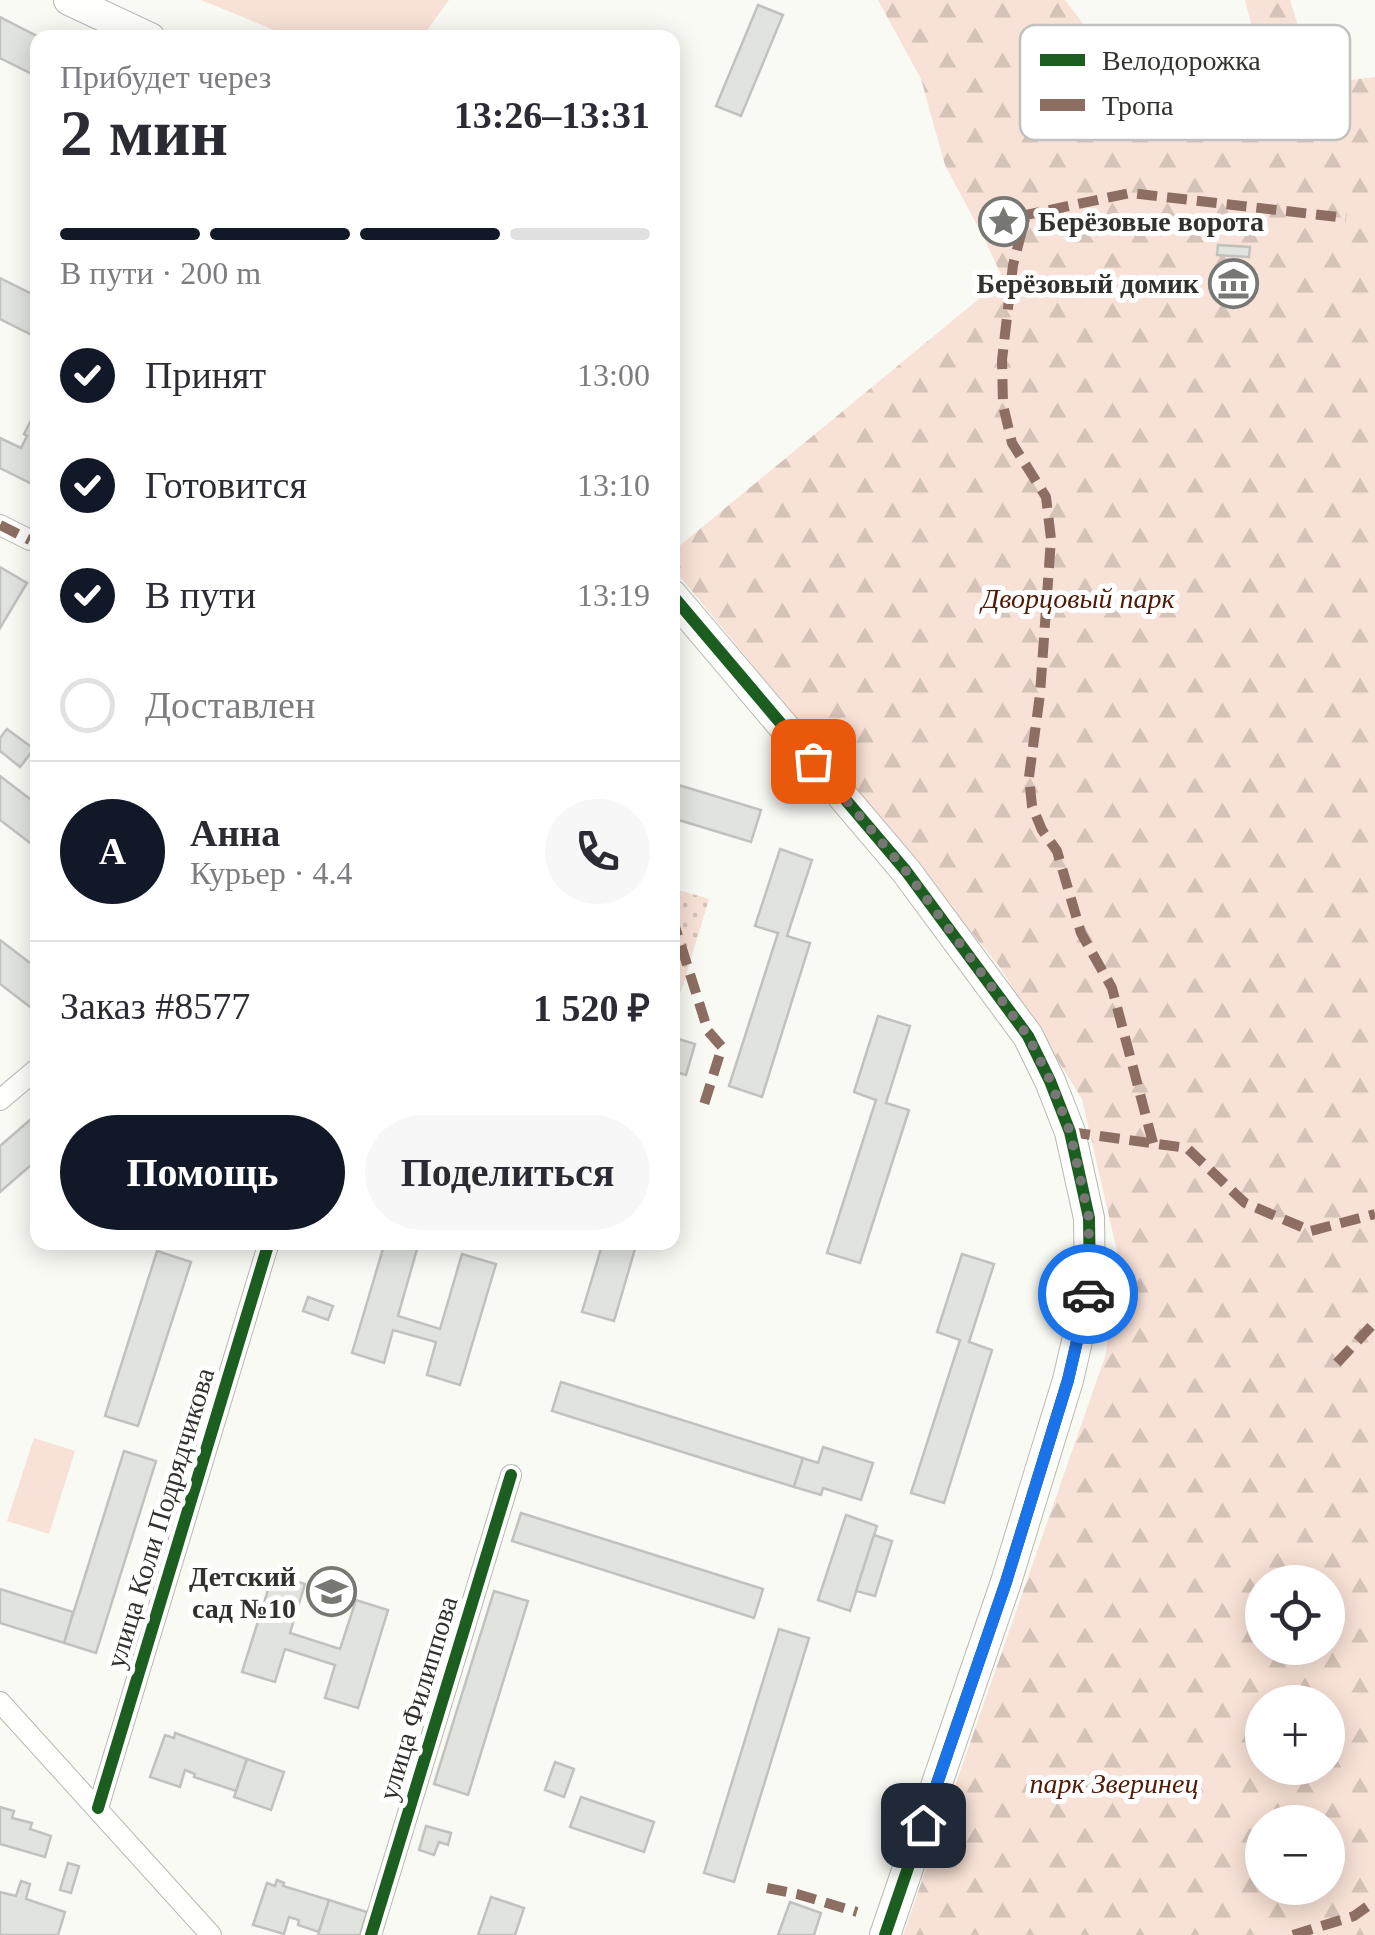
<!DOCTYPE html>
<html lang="ru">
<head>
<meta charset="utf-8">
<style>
  :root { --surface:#fff; --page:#f7f7f7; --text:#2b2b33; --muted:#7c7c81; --line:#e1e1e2; --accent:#111827 }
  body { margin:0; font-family:Georgia,serif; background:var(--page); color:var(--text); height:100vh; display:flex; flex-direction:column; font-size:38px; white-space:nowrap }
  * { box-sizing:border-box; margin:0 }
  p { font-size:32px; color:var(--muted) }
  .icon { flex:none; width:55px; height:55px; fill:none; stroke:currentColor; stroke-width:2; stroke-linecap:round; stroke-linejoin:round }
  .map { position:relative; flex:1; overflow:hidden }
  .details { position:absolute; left:30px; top:30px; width:650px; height:1220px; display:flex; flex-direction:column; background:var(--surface); border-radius:20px; box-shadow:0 5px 25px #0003 }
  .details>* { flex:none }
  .controls { position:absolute; left:1245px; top:1565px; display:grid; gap:20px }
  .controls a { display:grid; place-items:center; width:100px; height:100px; border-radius:50%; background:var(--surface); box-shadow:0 5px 25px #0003; font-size:50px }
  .pin { position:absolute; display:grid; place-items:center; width:85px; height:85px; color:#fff; margin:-42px; border-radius:20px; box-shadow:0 5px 15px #0006 }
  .courier { position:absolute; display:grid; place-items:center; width:100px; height:100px; margin:-50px; border:8px solid #1a73e8; border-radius:50%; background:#fff; color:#222; box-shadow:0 2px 12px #0007 }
  .headline em { font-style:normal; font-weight:700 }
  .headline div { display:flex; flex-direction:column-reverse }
  .headline { display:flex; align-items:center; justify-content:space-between; height:170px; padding:0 30px }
  h1 { font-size:65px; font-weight:700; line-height:75px }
  .bar { display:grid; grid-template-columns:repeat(4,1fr); gap:15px 10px; align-content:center; height:120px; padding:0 30px }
  .bar i { height:12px; border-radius:8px; background:var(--line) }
  .bar .on { background:var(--accent) }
  .bar p { grid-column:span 4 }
  .line { display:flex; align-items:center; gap:25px; padding:0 30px; border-top:2px solid var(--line) }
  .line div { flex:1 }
  .round { display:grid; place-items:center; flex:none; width:105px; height:105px; border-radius:52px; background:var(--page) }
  ol { padding:0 30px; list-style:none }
  li { display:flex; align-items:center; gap:30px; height:110px }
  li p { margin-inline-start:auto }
  li .icon { padding:10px; border-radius:50%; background:var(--accent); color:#fff; stroke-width:4 }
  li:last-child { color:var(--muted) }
  li i { width:55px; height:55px; border:5px solid var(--line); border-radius:50% }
  .button { display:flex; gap:20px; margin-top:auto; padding:20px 30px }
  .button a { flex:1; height:115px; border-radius:60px; background:var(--accent); color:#fff; font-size:40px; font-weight:700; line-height:115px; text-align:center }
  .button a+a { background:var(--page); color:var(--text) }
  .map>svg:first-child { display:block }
  .green { fill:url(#green-dots) }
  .forest { fill:url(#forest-firs); fill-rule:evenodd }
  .pitch { fill:#f8e1d6 }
  .building { fill:#e1e3df; stroke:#c1c2be; stroke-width:2.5 }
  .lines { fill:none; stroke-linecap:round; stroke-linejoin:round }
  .street-casing { stroke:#b8b8b4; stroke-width:22 }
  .secondary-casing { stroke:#b8b8b4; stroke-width:32 }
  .street { stroke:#fefefd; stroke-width:20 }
  .secondary { stroke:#fefefd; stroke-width:30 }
  .quiet { stroke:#8d6e63; stroke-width:10; stroke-dasharray:20 10; stroke-linecap:butt }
  .cycleway-casing { stroke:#fff; stroke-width:19 }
  .cycleway { stroke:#1b5e20; stroke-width:12 }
  .done { stroke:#777773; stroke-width:10; stroke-dasharray:0 18 }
  .route { stroke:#1a73e8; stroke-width:12 }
  .labels { text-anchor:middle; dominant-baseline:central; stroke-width:10; stroke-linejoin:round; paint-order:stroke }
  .poi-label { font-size:28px; font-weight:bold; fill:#31312d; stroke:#fff; text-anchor:end }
  .park-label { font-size:28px; font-style:italic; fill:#4f1b06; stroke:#fff }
  .street-label { font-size:28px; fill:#31312d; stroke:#fff }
  .key { fill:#fff; stroke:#c1c1c0; stroke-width:2.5 }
  .key-label { font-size:28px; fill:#31312d }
</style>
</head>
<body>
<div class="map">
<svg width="1375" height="1935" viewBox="0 0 1375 1935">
  <defs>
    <pattern id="green-dots" width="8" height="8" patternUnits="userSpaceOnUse" patternTransform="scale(2.5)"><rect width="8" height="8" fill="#f8e1d6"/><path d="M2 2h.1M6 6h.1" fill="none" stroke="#d5c2b8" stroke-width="1.8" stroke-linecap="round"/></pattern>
    <pattern id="forest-firs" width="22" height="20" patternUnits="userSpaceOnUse" patternTransform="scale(2.5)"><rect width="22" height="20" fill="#f8e1d6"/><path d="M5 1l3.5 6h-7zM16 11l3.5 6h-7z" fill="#d5c2b8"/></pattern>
  </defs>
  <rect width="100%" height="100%" fill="#f9faf4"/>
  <path class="green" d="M 672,888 L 709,899 L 681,992 L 673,989 Z"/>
  <path class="forest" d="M 878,0 L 1065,0 L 1101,47 L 1156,93 L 1268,89 L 1245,0 L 1290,0 L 1316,84 L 1375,77 L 1375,1935 L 903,1935 L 1106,1354 L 1117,1251 L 1082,1099 L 999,966 L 673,568 L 672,552 L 1003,279 L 985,240 L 945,165 L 921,79 ZM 1262,1582 L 1328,1582 L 1328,1648 L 1262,1648 ZM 1262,1702 L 1328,1702 L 1328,1768 L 1262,1768 ZM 1262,1822 L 1328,1822 L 1328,1888 L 1262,1888 Z"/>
  <g class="pitch">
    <path d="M 201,0 L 449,0 L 425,33 L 418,37 L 291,37 Z"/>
    <path d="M 34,1438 L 75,1451 L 49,1534 L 7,1521 Z"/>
  </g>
  <g class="building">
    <path d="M 758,5 L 783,15 L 741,116 L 716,106 Z"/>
    <path d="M 0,17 L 41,38 L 38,38 L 38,77 L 0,58 Z"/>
    <path d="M 1218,245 L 1250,247 L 1249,257 L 1217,255 Z"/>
    <path d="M 1226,264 L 1240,265 L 1238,285 L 1248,286 L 1247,304 L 1229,303 L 1231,281 L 1218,280 L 1219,270 L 1226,271 Z"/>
    <path d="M 0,278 L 38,297 L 38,338 L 0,319 Z"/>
    <path d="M 38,407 L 38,487 L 0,468 L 0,438 L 21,448 L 27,436 L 24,434 Z"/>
    <path d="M 0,567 L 27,583 L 0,628 Z"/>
    <path d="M 7,729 L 34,749 L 20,767 L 0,751 L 0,738 Z"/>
    <path d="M 0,776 L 38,805 L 38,849 L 0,820 Z"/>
    <path d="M 672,783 L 761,810 L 751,842 L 672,818 Z"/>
    <path d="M 780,849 L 812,860 L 787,936 L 810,943 L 762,1097 L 729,1086 L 778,933 L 755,926 Z"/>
    <path d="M 0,940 L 38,969 L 38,1005 L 34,1010 L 0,984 Z"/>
    <path d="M 878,1016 L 910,1026 L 886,1103 L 909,1110 L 860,1263 L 827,1253 L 876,1100 L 854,1092 Z"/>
    <path d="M 672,1037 L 695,1044 L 686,1075 L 672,1071 Z"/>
    <path d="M 38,1113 L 38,1159 L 0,1192 L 0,1146 Z"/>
    <path d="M 385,1242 L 419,1242 L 398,1316 L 440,1329 L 462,1254 L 496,1264 L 460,1385 L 427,1375 L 436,1342 L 393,1330 L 384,1363 L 352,1353 Z"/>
    <path d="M 603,1242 L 637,1242 L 614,1321 L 582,1312 Z"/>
    <path d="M 157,1251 L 191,1262 L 138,1426 L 105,1416 Z"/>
    <path d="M 962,1254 L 994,1264 L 969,1342 L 992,1350 L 944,1503 L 911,1493 L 960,1340 L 937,1332 Z"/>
    <path d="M 308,1297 L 333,1306 L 328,1320 L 303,1311 Z"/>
    <path d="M 561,1382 L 803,1458 L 794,1487 L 552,1411 Z"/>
    <path d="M 823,1447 L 873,1463 L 861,1500 L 823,1488 L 821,1495 L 794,1487 L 803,1458 L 818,1463 Z"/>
    <path d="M 124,1451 L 156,1461 L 96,1653 L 64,1643 Z"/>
    <path d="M 521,1513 L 763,1589 L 754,1618 L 512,1541 Z"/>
    <path d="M 846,1515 L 877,1526 L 850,1611 L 818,1600 Z"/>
    <path d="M 874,1535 L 892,1541 L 875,1596 L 856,1591 Z"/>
    <path d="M 273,1574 L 305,1584 L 290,1633 L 340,1649 L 356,1600 L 388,1610 L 358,1708 L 325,1698 L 335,1665 L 285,1649 L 275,1682 L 242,1672 Z"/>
    <path d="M 0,1589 L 73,1612 L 64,1643 L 0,1623 Z"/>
    <path d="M 494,1591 L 528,1601 L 468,1795 L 434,1784 Z"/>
    <path d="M 779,1629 L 809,1638 L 734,1882 L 704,1873 Z"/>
    <path d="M 175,1733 L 247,1759 L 236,1791 L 194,1777 L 195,1774 L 185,1770 L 180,1787 L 150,1777 L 165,1735 L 174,1738 Z"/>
    <path d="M 247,1759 L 284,1772 L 271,1810 L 234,1797 Z"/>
    <path d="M 555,1762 L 574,1769 L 564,1797 L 545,1790 Z"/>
    <path d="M 581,1797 L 654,1822 L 644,1852 L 570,1827 Z"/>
    <path d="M 0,1807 L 14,1811 L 12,1818 L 32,1823 L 30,1829 L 51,1836 L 45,1857 L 0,1844 Z"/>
    <path d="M 426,1826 L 451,1833 L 448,1845 L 439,1842 L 434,1855 L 419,1850 Z"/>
    <path d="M 68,1863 L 79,1866 L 71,1893 L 60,1890 Z"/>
    <path d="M 277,1880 L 284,1883 L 283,1886 L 329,1900 L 319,1932 L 298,1925 L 299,1920 L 289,1917 L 284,1934 L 253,1925 L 267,1883 L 275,1886 Z"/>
    <path d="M 21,1881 L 30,1884 L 26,1899 L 65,1912 L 58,1935 L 0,1935 L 0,1892 L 16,1896 Z"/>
    <path d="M 491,1897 L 524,1908 L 515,1935 L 478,1935 Z"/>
    <path d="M 329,1900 L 367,1912 L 360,1935 L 318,1935 Z"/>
    <path d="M 790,1902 L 821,1913 L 814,1935 L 778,1935 Z"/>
  </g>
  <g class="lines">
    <defs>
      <g id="street">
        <path d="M 0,525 L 30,540"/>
        <path d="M 0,1100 L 38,1068"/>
        <path d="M 0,1702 L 211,1935"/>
        <path d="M 98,1808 L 269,1242"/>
        <path d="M 371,1935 L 511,1475"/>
      </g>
      <g id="secondary">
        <path d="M 69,0 L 150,38"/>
        <path d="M 672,595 L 906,871 L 1028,1036 L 1050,1081 L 1070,1132 L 1089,1218 L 1090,1285 L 1068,1380 L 1006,1582 L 885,1935"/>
      </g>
    </defs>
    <use href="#street" class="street-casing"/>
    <use href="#secondary" class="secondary-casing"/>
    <use href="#street" class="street"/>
    <use href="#secondary" class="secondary"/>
    <g class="quiet">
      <path d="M 0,525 L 30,540"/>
      <path d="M 672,917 L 708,1031 L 722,1047 L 702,1111"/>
      <path d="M 1070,1132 L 1187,1148 L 1245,1203 L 1311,1231 L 1375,1214"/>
      <path d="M 1153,1143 L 1112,988 L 1081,933 L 1057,851 L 1042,830 L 1032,806 L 1029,777 L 1040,694 L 1051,539 L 1046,497 L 1012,443 L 1003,405 L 1002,360 L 1013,265 L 1026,215 L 1130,193 L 1346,218"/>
      <path d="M 1337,1363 L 1375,1322"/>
      <path d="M 767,1888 L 797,1894 L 857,1912"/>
      <path d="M 1293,1935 L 1354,1916 L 1375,1901"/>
    </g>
    <defs>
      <g id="cycleway">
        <path d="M 672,595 L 906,871 L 1028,1036 L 1050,1081 L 1070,1132 L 1089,1218 L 1090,1285 L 1068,1380 L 1006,1582 L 885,1935"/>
        <path d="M 98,1808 L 269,1242"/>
        <path d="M 371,1935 L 511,1475"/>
      </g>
    </defs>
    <use href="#cycleway" class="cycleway-casing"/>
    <use href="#cycleway" class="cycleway"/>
  </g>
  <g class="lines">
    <path class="done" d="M 813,761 L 906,871 L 1028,1036 L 1050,1080 L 1070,1132 L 1089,1218 L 1088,1294"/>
    <path class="route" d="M 923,1825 L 1006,1582 L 1068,1380 L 1088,1294"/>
  </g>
  <defs>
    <symbol id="sight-ring" viewBox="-11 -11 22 22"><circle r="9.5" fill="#fff" stroke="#777773" stroke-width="1.5"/><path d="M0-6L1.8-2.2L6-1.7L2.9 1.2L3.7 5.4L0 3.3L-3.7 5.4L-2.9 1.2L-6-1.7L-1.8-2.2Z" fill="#777773"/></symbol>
    <symbol id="museum-ring" viewBox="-11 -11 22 22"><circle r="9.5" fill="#fff" stroke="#777773" stroke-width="1.5"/><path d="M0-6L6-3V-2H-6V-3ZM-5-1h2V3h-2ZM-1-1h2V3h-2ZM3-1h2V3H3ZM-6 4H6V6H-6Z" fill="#777773"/></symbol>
    <symbol id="school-ring" viewBox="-11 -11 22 22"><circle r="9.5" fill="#fff" stroke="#777773" stroke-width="1.5"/><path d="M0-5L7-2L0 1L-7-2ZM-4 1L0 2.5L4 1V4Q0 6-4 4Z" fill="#777773"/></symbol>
  </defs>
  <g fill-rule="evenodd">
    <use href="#sight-ring" x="976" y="194" width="55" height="55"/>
    <use href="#museum-ring" x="1206" y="256" width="55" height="55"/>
    <use href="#school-ring" x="304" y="1564" width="55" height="55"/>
  </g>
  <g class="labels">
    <g class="poi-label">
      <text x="1038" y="221" text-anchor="start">Берёзовые ворота</text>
      <text x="1199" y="283">Берёзовый домик</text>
      <text x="296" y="1576">Детский<tspan x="296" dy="32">сад №10</tspan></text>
    </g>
    <g class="park-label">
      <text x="1078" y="598">Дворцовый парк</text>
      <text x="1114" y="1783">парк Зверинец</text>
    </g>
    <g class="street-label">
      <text transform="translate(160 1518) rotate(-73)">улица Коли Подрядчикова</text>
      <text transform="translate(418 1698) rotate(-73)">улица Филиппова</text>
    </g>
  </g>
  <rect x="1020" y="25" width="330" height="115" rx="15" class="key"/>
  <rect x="1040" y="54" width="45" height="12" fill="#1b5e20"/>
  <rect x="1040" y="99" width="45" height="12" fill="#8d6e63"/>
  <g class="key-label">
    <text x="1102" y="70">Велодорожка</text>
    <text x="1102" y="115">Тропа</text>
  </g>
</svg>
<div class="controls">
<a><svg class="icon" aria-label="locate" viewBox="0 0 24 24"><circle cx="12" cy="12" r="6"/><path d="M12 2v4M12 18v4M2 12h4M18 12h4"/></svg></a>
<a>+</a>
<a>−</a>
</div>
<div class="pin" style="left:813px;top:761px;background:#ea580c"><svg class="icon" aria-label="bag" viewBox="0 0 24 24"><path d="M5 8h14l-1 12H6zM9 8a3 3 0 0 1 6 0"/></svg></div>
<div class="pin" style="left:923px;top:1825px;background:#1f2937"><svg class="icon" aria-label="home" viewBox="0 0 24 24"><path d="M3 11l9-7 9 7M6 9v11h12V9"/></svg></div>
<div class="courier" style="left:1088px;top:1294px"><svg class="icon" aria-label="car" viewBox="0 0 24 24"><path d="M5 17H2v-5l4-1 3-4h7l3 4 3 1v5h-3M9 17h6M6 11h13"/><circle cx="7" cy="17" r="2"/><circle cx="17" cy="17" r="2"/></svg></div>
<section class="details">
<div class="headline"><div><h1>2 мин</h1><p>Прибудет через</p></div><em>13:26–13:31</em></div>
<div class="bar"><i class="on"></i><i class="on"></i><i class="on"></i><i></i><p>В пути · 200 m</p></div>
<ol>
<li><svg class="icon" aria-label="check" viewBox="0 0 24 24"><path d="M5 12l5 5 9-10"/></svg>Принят<p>13:00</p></li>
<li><svg class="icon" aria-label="check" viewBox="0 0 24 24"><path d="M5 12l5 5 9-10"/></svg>Готовится<p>13:10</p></li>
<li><svg class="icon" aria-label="check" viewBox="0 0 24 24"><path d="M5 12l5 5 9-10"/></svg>В пути<p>13:19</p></li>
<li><i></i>Доставлен</li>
</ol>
<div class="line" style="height:180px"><b class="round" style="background:var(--accent);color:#fff">А</b><div><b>Анна</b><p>Курьер · 4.4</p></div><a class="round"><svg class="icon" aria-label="phone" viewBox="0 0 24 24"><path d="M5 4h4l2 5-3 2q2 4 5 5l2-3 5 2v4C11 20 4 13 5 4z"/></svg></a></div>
<div class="line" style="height:130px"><div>Заказ #8577</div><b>1 520 ₽</b></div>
<div class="button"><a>Помощь</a><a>Поделиться</a></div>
</section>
</div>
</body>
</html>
